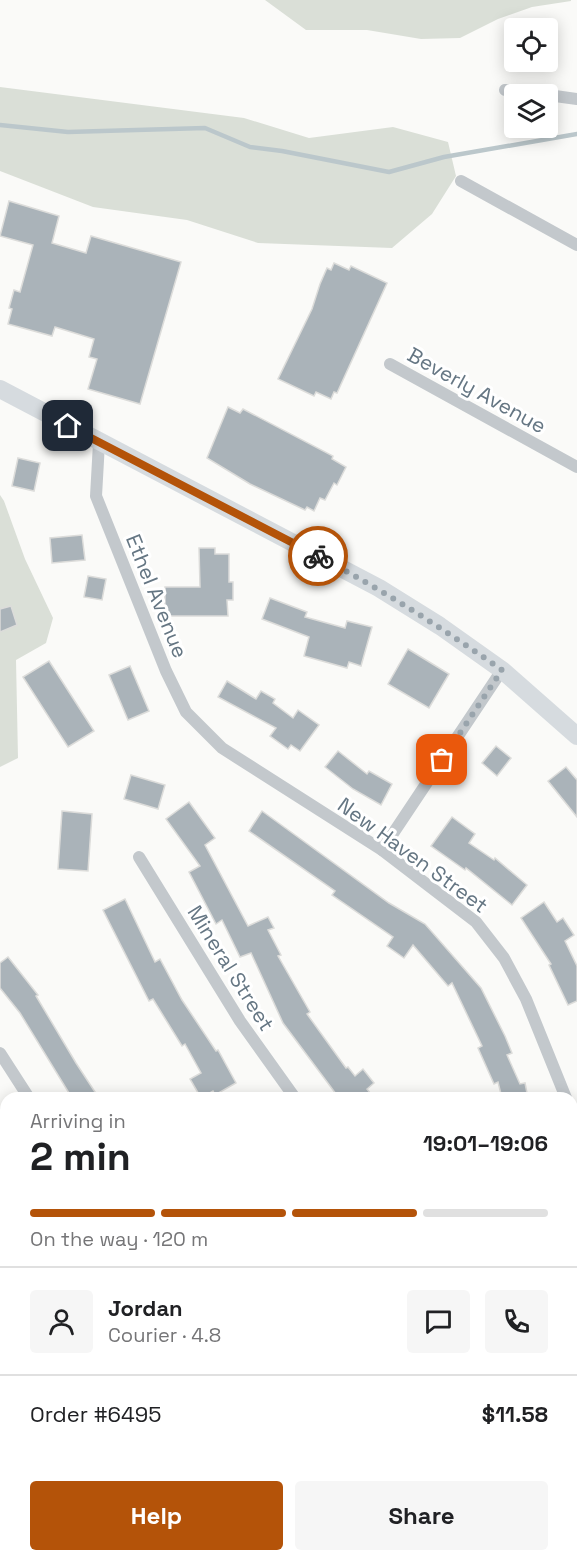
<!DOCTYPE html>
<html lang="en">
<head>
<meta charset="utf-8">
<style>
  :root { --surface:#fff; --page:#f6f6f6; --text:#202124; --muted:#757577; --line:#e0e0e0; --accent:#b45309 }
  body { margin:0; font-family:"Space Grotesk",sans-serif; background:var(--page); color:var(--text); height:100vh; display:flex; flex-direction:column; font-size:22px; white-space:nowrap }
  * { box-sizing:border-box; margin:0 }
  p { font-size:20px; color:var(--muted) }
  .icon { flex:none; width:33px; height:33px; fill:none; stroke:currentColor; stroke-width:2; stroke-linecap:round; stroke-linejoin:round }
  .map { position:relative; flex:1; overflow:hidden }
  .details { position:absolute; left:0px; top:1092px; width:578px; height:470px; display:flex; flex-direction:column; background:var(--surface); border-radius:18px 18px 0 0; box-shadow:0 3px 15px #0003 }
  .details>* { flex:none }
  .tools { position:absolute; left:504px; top:18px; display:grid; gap:12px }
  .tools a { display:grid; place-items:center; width:54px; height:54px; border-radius:6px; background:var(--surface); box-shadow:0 3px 15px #0003; font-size:30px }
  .pin { position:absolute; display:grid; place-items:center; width:51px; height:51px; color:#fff; margin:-26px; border-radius:12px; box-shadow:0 3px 9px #0006 }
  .courier { position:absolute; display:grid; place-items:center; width:60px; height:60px; margin:-30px; border:4px solid #b45309; border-radius:50%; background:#fff; color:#222; box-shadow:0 2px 8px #0007 }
  .head em { font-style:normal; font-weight:700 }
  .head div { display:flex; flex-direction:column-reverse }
  .head { display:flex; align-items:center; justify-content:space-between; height:102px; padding:0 30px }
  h1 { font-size:39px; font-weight:700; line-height:45px }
  .bar { display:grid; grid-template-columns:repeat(4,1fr); gap:9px 6px; align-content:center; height:72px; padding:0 30px }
  .bar i { height:8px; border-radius:4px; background:var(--line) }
  .bar .selected { background:var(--accent) }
  .bar p { grid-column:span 4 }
  .line { display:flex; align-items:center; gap:15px; padding:0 30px; border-top:2px solid var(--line) }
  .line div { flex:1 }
  .round { display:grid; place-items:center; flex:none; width:63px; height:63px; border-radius:6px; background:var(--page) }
  .action { display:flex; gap:12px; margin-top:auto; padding:12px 30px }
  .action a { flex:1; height:69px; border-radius:6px; background:var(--accent); color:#fff; font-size:24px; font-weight:700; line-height:69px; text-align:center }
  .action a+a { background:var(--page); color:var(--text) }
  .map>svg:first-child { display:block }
  .green { fill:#dadfd7 }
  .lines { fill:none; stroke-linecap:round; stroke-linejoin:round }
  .stream { stroke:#bbc7cb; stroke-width:4.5 }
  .building { fill:#aab3b9; stroke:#dcdcda; stroke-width:1.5 }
  .street { stroke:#c3c8cc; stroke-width:12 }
  .secondary { stroke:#d6dbdf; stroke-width:18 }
  .done { stroke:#99a4ac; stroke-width:6; stroke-dasharray:0 10.8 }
  .route { stroke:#b45309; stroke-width:8 }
  .labels { text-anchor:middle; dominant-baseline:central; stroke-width:6; stroke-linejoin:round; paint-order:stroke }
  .street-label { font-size:21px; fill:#657683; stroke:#fff }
</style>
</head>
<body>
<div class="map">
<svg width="577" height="1561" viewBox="0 0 577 1561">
  <rect width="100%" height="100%" fill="#fafaf8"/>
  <g class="green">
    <path d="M 265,0 L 571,0 L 571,1 L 532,7 L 498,19 L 460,38 L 421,39 L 367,30 L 306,30 Z"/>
    <path d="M 0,87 L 244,118 L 309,138 L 393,127 L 448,142 L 456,176 L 432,214 L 392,248 L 258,243 L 187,220 L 93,207 L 0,171 Z"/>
    <path d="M 0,495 L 4,501 L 25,559 L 53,618 L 46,643 L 16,660 L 18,758 L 0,767 Z"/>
  </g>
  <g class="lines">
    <path class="stream" d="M 0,125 L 68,132 L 205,128 L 250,147 L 282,151 L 389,172 L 444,157 L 577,134"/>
  </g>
  <g class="building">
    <path d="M 9,201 L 59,216 L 52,243 L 86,253 L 91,236 L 181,262 L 140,404 L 88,389 L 97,359 L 89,357 L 94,339 L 55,327 L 52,336 L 8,324 L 12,309 L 9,308 L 14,290 L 20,292 L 33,245 L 0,236 Z"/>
    <path d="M 334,263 L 349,270 L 351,266 L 387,283 L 337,393 L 334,392 L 331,399 L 316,392 L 314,396 L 278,379 L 312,309 L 320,284 L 327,268 L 331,270 Z"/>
    <path d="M 228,407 L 240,413 L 243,409 L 333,456 L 332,459 L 346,467 L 337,485 L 334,483 L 325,500 L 320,498 L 314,511 L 307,507 L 305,510 L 250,484 L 207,458 Z"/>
    <path d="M 18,458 L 40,463 L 34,491 L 12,486 Z"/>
    <path d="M 82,535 L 85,560 L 52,563 L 50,538 Z"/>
    <path d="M 199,548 L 215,548 L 215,554 L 229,554 L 229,582 L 233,582 L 233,600 L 227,600 L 228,616 L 165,616 L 165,587 L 200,587 Z"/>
    <path d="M 88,576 L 106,579 L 102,600 L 84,597 Z"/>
    <path d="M 270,598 L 307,612 L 305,617 L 345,628 L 347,621 L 372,627 L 361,666 L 349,662 L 347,668 L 304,656 L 309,637 L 262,619 Z"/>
    <path d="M 11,606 L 17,625 L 0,632 L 0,609 Z"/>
    <path d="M 408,649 L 449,674 L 429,708 L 388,684 Z"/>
    <path d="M 49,661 L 94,731 L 68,747 L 23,677 Z"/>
    <path d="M 130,666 L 149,711 L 128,720 L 109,675 Z"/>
    <path d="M 227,681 L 256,699 L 261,691 L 275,699 L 273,703 L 293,718 L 298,710 L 319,725 L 300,751 L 291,745 L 288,749 L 270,736 L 276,728 L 218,697 Z"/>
    <path d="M 496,746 L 511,758 L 497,776 L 482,763 Z"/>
    <path d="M 338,751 L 367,774 L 369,771 L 392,784 L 381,805 L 353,789 L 325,767 Z"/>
    <path d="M 566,767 L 577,780 L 577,817 L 548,781 Z"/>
    <path d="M 131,775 L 165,785 L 158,809 L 124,799 Z"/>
    <path d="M 189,802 L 215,838 L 205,845 L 248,926 L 268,917 L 274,928 L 268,930 L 281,955 L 278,956 L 310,1012 L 307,1014 L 346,1068 L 348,1067 L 355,1076 L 363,1069 L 374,1083 L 367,1089 L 374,1098 L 339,1098 L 283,1023 L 251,953 L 240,957 L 222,920 L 216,924 L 189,872 L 200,866 L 166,819 Z"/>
    <path d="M 62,811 L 92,814 L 88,871 L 58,869 Z"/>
    <path d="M 262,811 L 389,903 L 425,924 L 481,988 L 505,1036 L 512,1053 L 507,1055 L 520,1084 L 525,1083 L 528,1098 L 502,1098 L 498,1082 L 494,1084 L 478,1048 L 482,1046 L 452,983 L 448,986 L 413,945 L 404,958 L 387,946 L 393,937 L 332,895 L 335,891 L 249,831 Z"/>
    <path d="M 452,817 L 475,834 L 469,843 L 494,860 L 495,858 L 527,885 L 512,905 L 466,868 L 465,870 L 431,846 Z"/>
    <path d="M 125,899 L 155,962 L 160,959 L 182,1000 L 216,1051 L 218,1050 L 236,1083 L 215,1095 L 213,1091 L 201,1098 L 190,1079 L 201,1073 L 185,1044 L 182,1046 L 153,999 L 149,1001 L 103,910 Z"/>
    <path d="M 544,902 L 557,922 L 563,918 L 574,935 L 565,941 L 577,966 L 577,1001 L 568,1005 L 549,965 L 551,964 L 521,918 Z"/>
    <path d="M 8,957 L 38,995 L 36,996 L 76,1063 L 99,1098 L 72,1098 L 20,1013 L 0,988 L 0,963 Z"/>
  </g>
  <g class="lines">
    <g class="street">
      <path d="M 505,90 L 544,94"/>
      <path d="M 548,95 L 577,99"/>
      <path d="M 461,181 L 577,245"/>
      <path d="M 390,364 L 577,467"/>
      <path d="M 99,443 L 96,496 L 166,671 L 186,712 L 222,748 L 382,850 L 476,922 L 504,958 L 526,999 L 566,1098"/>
      <path d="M 382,850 L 502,670"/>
      <path d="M 139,857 L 240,1021 L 295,1098"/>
      <path d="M 0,1053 L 29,1098"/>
      <path d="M 572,1121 L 577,1144"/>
      <path d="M 0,1401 L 6,1408"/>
      <path d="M 572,1419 L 577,1426"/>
      <path d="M 0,1495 L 6,1496"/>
      <path d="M 351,1556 L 384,1561"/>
    </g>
    <path class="secondary" d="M 0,389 L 379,588 L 440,626 L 502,670 L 577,736"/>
  </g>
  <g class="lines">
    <path class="done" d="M 318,556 C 383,590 442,628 502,670 L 442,760"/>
    <path class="route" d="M 68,426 L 318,556"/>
  </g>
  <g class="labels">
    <g class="street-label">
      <text transform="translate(477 390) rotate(29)">Beverly Avenue</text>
      <text transform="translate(157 596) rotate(68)">Ethel Avenue</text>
      <text transform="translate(413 855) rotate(36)">New Haven Street</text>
      <text transform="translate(231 968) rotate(58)">Mineral Street</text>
    </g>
  </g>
</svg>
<div class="tools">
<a><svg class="icon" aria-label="locate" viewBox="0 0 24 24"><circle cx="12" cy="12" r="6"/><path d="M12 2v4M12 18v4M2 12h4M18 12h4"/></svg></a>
<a><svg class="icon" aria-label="layers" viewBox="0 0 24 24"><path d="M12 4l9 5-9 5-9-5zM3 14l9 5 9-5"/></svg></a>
</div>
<div class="pin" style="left:442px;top:760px;background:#ea580c"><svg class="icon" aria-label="bag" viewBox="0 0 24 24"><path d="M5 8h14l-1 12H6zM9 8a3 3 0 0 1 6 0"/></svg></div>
<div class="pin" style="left:68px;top:426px;background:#1f2937"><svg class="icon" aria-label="home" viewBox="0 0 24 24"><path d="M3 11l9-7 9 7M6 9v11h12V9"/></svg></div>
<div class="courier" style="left:318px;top:556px"><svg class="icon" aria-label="bike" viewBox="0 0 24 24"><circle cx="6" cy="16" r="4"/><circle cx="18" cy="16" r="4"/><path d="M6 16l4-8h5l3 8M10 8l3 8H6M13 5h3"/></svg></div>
<section class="details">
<div class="head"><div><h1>2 min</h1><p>Arriving in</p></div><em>19:01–19:06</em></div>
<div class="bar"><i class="selected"></i><i class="selected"></i><i class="selected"></i><i></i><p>On the way · 120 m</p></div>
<div class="line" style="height:108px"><a class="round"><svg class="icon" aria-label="person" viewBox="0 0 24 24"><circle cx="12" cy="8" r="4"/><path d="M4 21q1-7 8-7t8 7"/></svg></a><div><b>Jordan</b><p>Courier · 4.8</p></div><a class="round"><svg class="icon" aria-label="chat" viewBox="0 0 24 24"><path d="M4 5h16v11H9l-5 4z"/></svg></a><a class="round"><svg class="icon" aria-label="phone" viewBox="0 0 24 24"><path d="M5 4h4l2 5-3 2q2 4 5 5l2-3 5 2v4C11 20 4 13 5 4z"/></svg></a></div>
<div class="line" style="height:78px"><div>Order #6495</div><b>$11.58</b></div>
<div class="action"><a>Help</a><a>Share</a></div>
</section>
</div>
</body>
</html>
